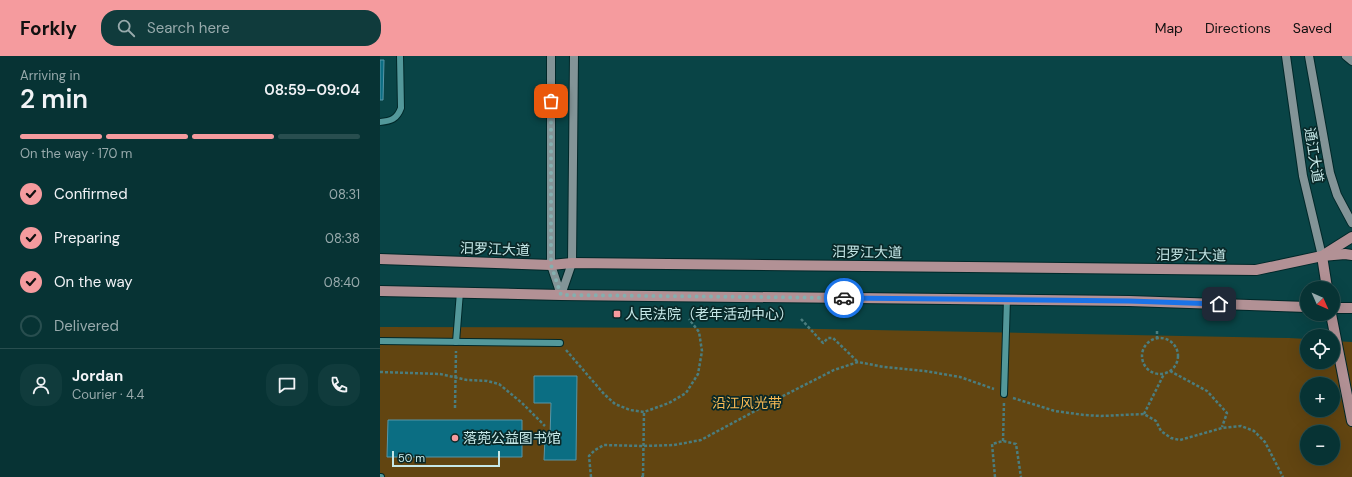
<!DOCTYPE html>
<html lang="en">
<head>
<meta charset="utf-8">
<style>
  :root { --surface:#073334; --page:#103b3c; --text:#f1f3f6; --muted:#98aaac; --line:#284e4f; --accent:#f59b9e }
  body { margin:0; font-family:"DM Sans","Noto Sans SC",sans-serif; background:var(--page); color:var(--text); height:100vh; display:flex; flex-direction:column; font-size:15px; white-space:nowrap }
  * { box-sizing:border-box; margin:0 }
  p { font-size:13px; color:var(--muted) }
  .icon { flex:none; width:22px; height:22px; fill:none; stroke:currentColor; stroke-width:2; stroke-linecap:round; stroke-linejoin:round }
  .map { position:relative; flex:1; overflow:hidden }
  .panel { display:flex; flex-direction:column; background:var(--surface); width:380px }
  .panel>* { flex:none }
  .needle { width:26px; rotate:135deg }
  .buttons { position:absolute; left:920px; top:225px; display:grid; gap:8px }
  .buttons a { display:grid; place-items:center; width:40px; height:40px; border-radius:50%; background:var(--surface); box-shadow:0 4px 16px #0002,0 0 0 1px var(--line); font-size:20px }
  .scale { position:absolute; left:12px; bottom:10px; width:108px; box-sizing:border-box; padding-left:4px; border:2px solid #c6e8e8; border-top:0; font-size:11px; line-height:14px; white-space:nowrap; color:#c6e8e8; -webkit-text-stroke:3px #092828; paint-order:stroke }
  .pin { position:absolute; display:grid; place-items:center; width:34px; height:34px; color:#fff; margin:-17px; border-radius:8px; box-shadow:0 2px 6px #0006 }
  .courier { position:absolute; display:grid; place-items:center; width:40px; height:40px; margin:-20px; border:3px solid #1a73e8; border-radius:50%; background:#fff; color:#222; box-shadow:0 1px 5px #0007 }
  .head em { font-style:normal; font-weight:600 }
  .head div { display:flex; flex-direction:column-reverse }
  .head { display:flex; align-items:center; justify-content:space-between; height:68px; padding:0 20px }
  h1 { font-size:26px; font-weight:600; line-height:30px }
  .bar { display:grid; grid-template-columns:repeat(4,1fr); gap:6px 4px; align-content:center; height:48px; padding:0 20px }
  .bar i { height:5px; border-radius:3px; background:var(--line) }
  .bar .selected { background:var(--accent) }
  .bar p { grid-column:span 4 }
  .line { display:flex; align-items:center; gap:10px; padding:0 20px; border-top:1px solid var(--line) }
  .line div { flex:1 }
  .round { display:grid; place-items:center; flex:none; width:42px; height:42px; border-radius:16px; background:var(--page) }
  ol { padding:0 20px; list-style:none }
  li { display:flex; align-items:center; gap:12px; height:44px }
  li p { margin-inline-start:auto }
  li .icon { padding:4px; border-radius:50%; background:var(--accent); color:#111; stroke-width:4 }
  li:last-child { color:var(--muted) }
  li i { width:22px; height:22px; border:2px solid var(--line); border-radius:50% }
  header { display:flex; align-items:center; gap:24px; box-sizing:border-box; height:56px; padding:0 20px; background:var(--accent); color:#111 }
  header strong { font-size:19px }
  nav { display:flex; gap:22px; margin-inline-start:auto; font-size:14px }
  .search { width:280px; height:36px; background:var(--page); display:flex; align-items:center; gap:10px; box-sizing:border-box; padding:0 14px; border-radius:16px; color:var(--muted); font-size:15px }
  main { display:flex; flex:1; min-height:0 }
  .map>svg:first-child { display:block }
  .green { fill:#624511; fill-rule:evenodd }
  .building { fill:#0b6e83; stroke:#5796a8 }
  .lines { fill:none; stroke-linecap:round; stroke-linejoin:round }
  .service-casing { stroke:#012829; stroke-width:8 }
  .secondary-casing { stroke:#012829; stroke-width:10 }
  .primary-casing { stroke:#012829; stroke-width:12 }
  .path { stroke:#4b7d7e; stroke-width:2.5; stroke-dasharray:3 2; stroke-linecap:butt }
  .service { stroke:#53989a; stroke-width:6 }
  .secondary { stroke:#839497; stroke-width:8 }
  .primary { stroke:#b29195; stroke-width:10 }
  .done { stroke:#84afaf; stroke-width:4; stroke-dasharray:0 7.2 }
  .route { stroke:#1a73e8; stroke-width:5 }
  .poi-dot { fill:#f59b9e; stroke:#092828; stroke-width:1.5 }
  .labels { text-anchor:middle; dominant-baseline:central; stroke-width:3.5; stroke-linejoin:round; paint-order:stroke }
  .street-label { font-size:14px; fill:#c6e8e8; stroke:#092828 }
  .poi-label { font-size:14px; fill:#c6e8e8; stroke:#092828; text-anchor:start }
  .park-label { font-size:14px; fill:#fbbc55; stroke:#092828 }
</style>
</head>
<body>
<header>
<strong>Forkly</strong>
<div class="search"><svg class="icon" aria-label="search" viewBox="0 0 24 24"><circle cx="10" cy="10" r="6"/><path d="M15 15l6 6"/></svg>Search here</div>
<nav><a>Map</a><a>Directions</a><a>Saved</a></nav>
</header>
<main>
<section class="panel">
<div class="head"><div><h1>2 min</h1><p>Arriving in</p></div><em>08:59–09:04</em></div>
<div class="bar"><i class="selected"></i><i class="selected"></i><i class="selected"></i><i></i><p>On the way · 170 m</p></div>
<ol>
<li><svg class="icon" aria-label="check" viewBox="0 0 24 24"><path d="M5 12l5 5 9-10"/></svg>Confirmed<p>08:31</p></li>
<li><svg class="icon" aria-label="check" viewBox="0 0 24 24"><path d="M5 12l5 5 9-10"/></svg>Preparing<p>08:38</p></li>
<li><svg class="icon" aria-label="check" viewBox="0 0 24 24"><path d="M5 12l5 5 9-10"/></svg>On the way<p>08:40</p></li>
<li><i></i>Delivered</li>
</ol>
<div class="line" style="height:72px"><a class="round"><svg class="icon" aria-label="person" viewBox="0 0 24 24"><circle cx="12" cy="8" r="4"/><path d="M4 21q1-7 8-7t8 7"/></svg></a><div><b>Jordan</b><p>Courier · 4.4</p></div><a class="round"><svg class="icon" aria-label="chat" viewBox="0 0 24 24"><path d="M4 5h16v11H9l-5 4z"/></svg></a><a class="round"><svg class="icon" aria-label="phone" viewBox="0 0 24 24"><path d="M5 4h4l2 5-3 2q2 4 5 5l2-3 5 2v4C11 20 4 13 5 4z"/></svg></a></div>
</section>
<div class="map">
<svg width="972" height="421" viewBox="0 0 972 421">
  <rect width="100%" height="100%" fill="#094446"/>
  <path class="green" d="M 0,271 L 387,272 L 909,282 L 927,283 L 927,306 L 953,306 L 953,285 L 972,286 L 972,421 L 0,421 ZM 927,328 L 953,328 L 953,354 L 927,354 ZM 927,376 L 953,376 L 953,402 L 927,402 Z"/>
  <g class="building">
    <path d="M 0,4 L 4,4 L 3,44 L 0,44 Z"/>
    <path d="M 154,320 L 197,320 L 196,404 L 164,404 L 165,381 L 170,381 L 171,347 L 154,347 Z"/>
    <path d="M 8,364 L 142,364 L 142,401 L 7,401 Z"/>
  </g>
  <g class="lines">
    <defs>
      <g id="service">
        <path d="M 0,66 C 11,65 17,63 21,52 L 20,0"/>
        <path d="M 0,285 L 180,287"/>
        <path d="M 76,286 L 80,236"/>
        <path d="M 624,338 L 627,243"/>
        <path d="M 0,421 L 1,421"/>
      </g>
      <g id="secondary">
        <path d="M 171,0 L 171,209 L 181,239"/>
        <path d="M 906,0 L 923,120 L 942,200"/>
        <path d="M 929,0 L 950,117 L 957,139 L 972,167"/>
        <path d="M 966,0 L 972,5"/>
        <path d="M 181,239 L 192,207 L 194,0"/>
      </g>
      <g id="primary">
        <path d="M 945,198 L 972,181"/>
        <path d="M 942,200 L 947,232"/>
        <path d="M 0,203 L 171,209 L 192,207 L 876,214 L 942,200 L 965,198 L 972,199"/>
        <path d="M 0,235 L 181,239 L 749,245 L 927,251"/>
        <path d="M 953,252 L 972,252"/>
        <path d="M 951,258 L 972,365"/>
      </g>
    </defs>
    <use href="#service" class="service-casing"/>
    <use href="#secondary" class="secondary-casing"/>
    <use href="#primary" class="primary-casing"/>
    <g class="path">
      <path d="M 421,263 L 443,287 L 448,282 L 453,282 L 478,306"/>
      <circle cx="780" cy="300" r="18"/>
      <path d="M 777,283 L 777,273"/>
      <path d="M 186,294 L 224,338 L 235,348 L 250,354 L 264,356 L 289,347 L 306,337 L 318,318 L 322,295 L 319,276 L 309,263"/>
      <path d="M 790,315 L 827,335 L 847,357 L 842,371"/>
      <path d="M 0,316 L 60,318 L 87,324 L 107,325 L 119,328 L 142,347 L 165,370"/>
      <path d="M 633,342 L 675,355 L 704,359 L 721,360 L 764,358 L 776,365 L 781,375 L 791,382 L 800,384 L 842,372 L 861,370 L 874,375 L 885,386 L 903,421"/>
      <path d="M 75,352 L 76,295"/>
      <path d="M 764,358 L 784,318"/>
      <path d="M 623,385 L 624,346"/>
      <path d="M 263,420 L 264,356"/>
      <path d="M 211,421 L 209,400 L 215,394 L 224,389 L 263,390 L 294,389 L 321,384 L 401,341 L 454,314 L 478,306 L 504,311 L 545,315 L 580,321 L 614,333"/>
      <path d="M 261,421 L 265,421"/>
      <path d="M 615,421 L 612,388 L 623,385 L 636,388 L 641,421"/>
    </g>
    <use href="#service" class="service"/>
    <use href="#secondary" class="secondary"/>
    <use href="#primary" class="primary"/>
  </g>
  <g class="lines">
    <path class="done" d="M 171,45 L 171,209 L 181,239 L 464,242"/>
    <path class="route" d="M 464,242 L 749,245 L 839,248"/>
  </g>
  <g class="poi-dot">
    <rect x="233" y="254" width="8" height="8" rx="2"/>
    <circle cx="75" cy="382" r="4"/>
  </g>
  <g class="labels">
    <g class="street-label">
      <text transform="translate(934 99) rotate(81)">通江大道</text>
      <text transform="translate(115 193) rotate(2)">汨罗江大道</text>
      <text transform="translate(487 196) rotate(1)">汨罗江大道</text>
      <text transform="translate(811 199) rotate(1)">汨罗江大道</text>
    </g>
    <g class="poi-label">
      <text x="245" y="258">人民法院（老年活动中心）</text>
      <text x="83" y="382">落蔸公益图书馆</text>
    </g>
    <g class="park-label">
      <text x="367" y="347">沿江风光带</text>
    </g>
  </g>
</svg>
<div class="buttons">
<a><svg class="needle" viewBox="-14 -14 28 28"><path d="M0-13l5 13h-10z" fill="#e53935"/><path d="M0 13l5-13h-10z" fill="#98aaac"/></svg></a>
<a><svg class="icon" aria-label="locate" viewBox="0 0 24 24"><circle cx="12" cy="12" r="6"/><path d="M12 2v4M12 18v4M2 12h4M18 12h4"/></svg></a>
<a>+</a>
<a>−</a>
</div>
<div class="scale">50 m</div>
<div class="pin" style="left:171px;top:45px;background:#ea580c"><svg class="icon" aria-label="bag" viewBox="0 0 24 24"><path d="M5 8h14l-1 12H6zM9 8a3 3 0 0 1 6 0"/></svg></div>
<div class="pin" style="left:839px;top:248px;background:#1f2937"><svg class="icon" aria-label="home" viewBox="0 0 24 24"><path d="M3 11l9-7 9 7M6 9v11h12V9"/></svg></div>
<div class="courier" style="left:464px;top:242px"><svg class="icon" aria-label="car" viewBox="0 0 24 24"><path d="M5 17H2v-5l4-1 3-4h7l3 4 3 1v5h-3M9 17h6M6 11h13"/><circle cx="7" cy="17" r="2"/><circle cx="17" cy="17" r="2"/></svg></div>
</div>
</main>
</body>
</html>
